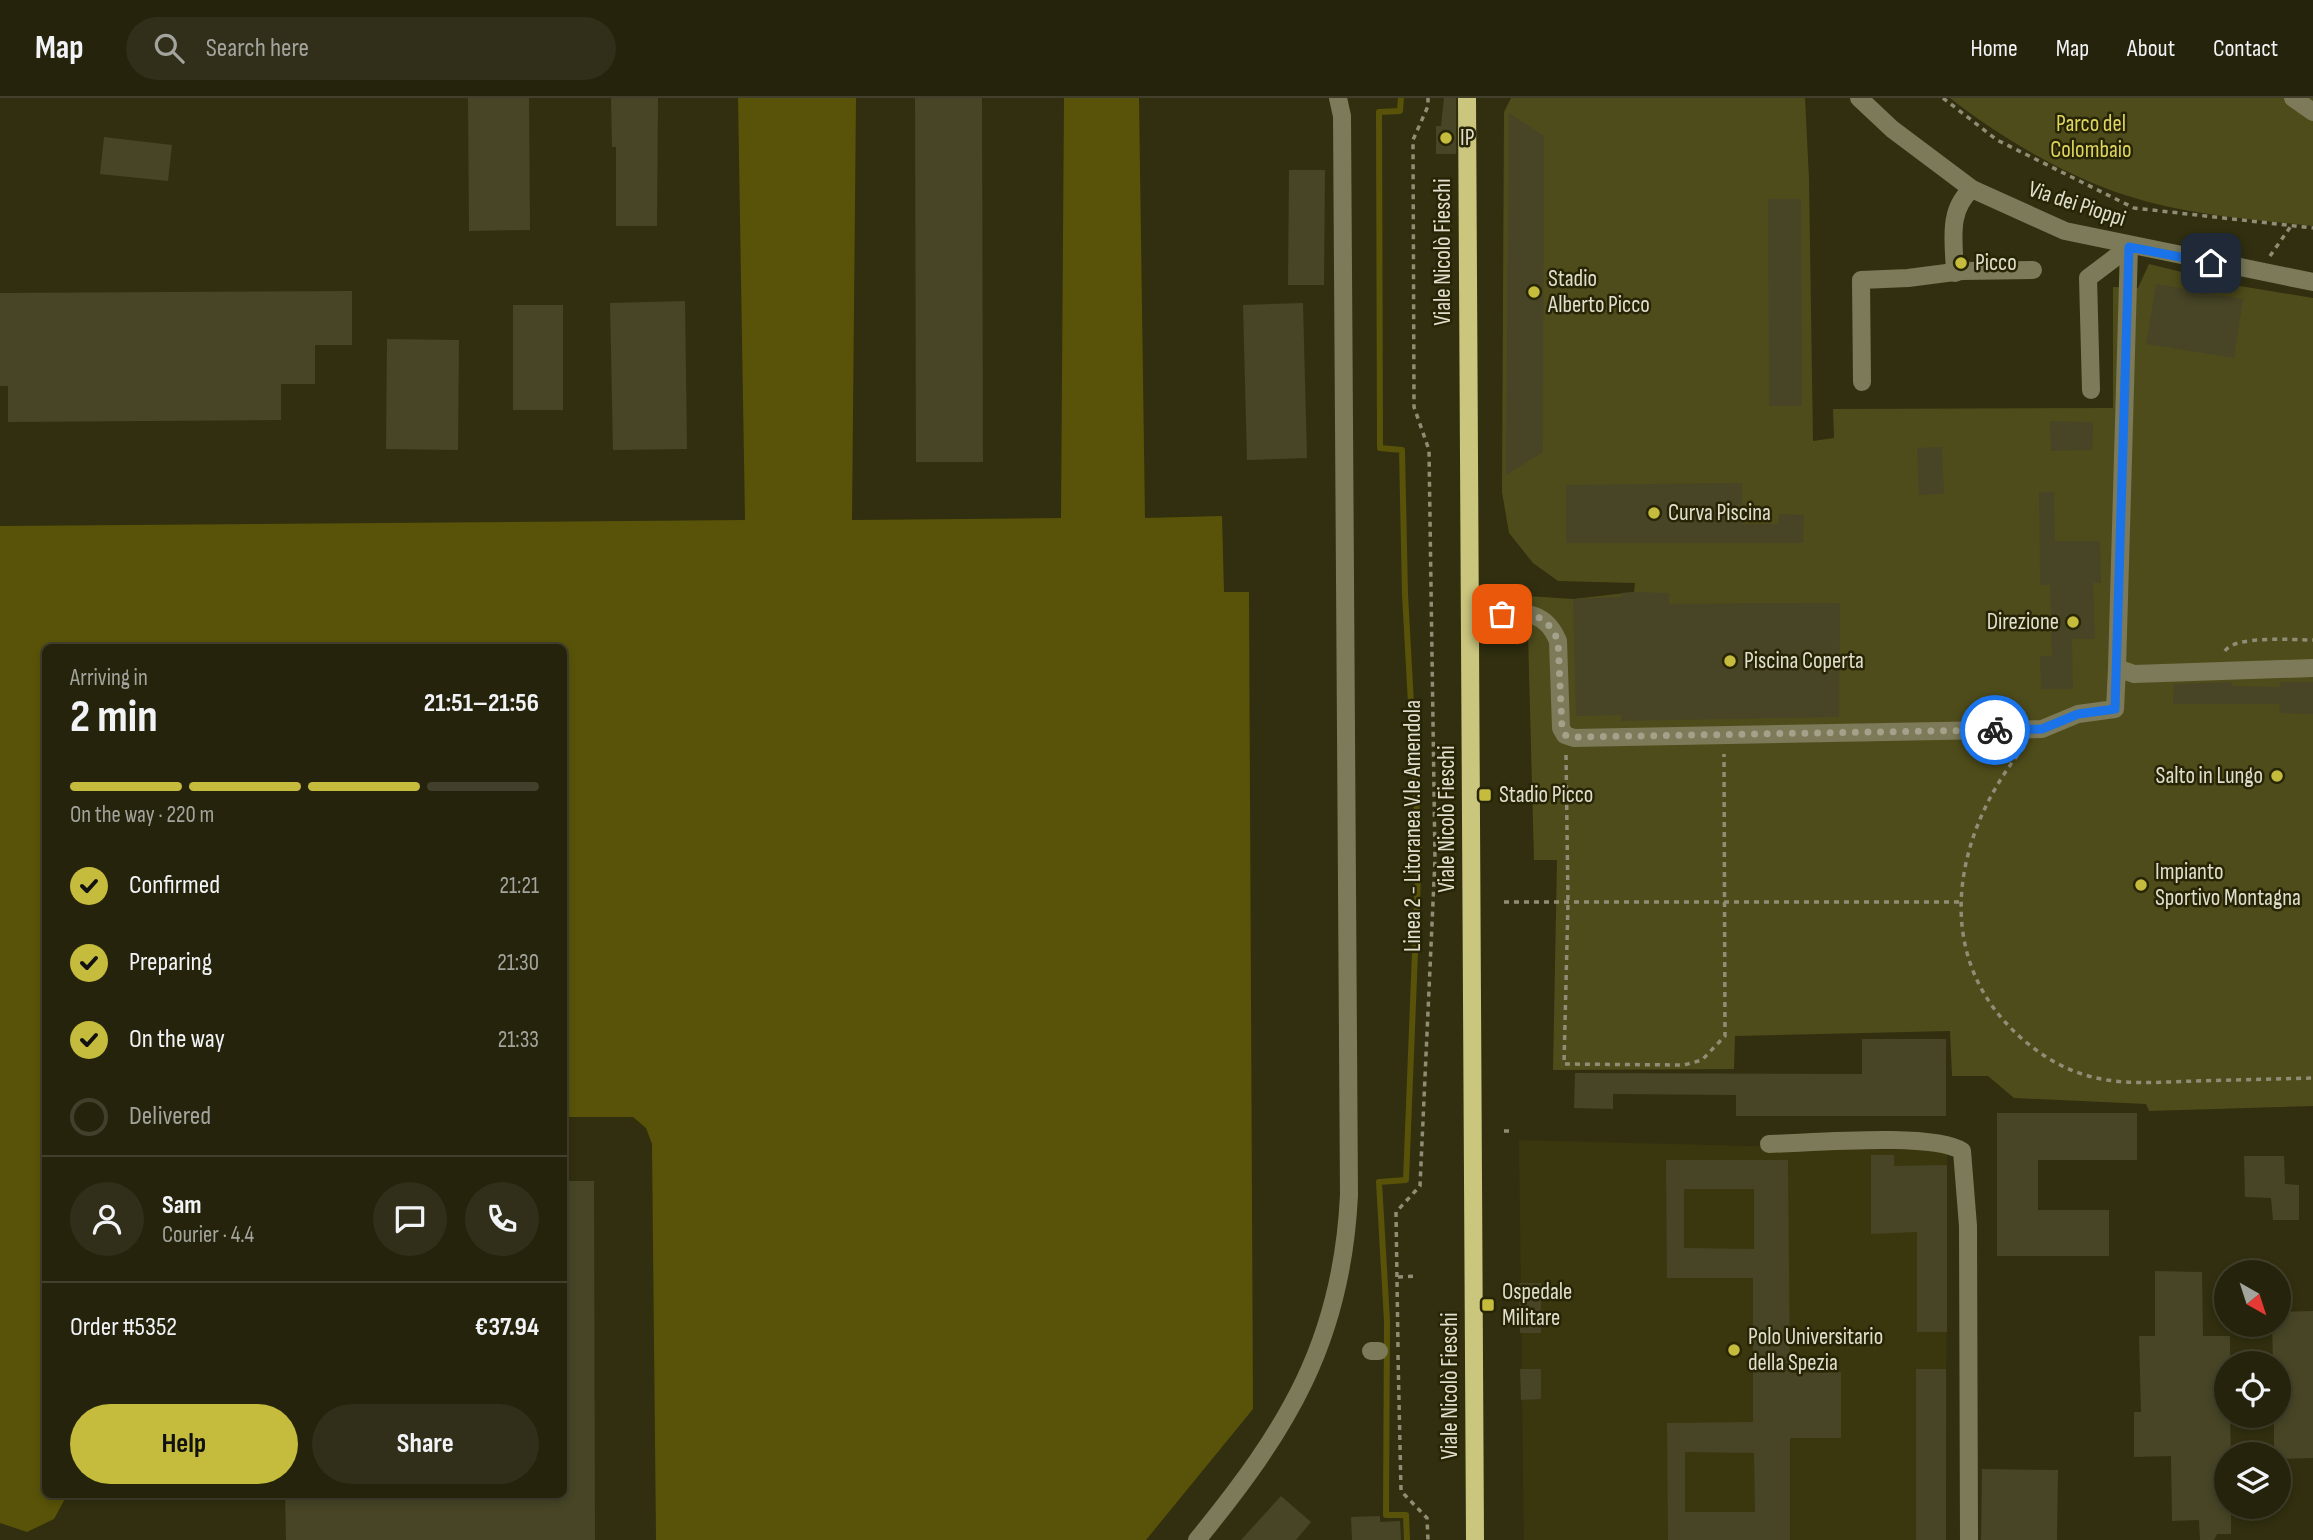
<!DOCTYPE html>
<html lang="en">
<head>
<meta charset="utf-8">
<style>
  :root { --surface:#25230b; --page:#312f19; --text:#f1f3f6; --muted:#a3a49d; --line:#42402c; --accent:#c5bc3d }
  body { margin:0; font-family:"Sofia Sans Condensed",sans-serif; background:var(--page); color:var(--text); height:100vh; display:flex; flex-direction:column; font-size:26px; white-space:nowrap }
  * { box-sizing:border-box; margin:0 }
  p { font-size:23px; color:var(--muted) }
  .icon { flex:none; width:38px; height:38px; fill:none; stroke:currentColor; stroke-width:2; stroke-linecap:round; stroke-linejoin:round }
  .map { position:relative; flex:1; overflow:hidden }
  .side { position:absolute; left:42px; top:546px; width:525px; height:854px; display:flex; flex-direction:column; background:var(--surface); border-radius:10px; box-shadow:0 4px 10px #0003,0 0 0 2px var(--line) }
  .side>* { flex:none }
  .needle { width:46px; rotate:141deg }
  .fabs { position:absolute; left:2214px; top:1162px; display:grid; gap:14px }
  .fabs a { display:grid; place-items:center; width:77px; height:77px; border-radius:50%; background:var(--surface); box-shadow:0 4px 10px #0003,0 0 0 2px var(--line); font-size:35px }
  .pin { position:absolute; display:grid; place-items:center; width:60px; height:60px; color:#fff; margin:-30px; border-radius:14px; box-shadow:0 4px 10px #0006 }
  .courier { position:absolute; display:grid; place-items:center; width:70px; height:70px; margin:-35px; border:5px solid #1a73e8; border-radius:50%; background:#fff; color:#222; box-shadow:0 2px 9px #0007 }
  .summary em { font-style:normal; font-weight:700 }
  .summary div { display:flex; flex-direction:column-reverse }
  .summary { display:flex; align-items:center; justify-content:space-between; height:119px; padding:0 28px }
  h1 { font-size:46px; font-weight:700; line-height:52px }
  .bar { display:grid; grid-template-columns:repeat(4,1fr); gap:10px 7px; align-content:center; height:84px; padding:0 28px }
  .bar i { height:9px; border-radius:5px; background:var(--line) }
  .bar .selected { background:var(--accent) }
  .bar p { grid-column:span 4 }
  .line { display:flex; align-items:center; gap:18px; padding:0 28px; border-top:2px solid var(--line) }
  .line div { flex:1 }
  .round { display:grid; place-items:center; flex:none; width:74px; height:74px; border-radius:37px; background:var(--page) }
  ol { padding:0 28px; list-style:none }
  li { display:flex; align-items:center; gap:21px; height:77px }
  li p { margin-inline-start:auto }
  li .icon { padding:7px; border-radius:50%; background:var(--accent); color:#111; stroke-width:4 }
  li:last-child { color:var(--muted) }
  li i { width:38px; height:38px; border:4px solid var(--line); border-radius:50% }
  .button { display:flex; gap:14px; margin-top:auto; padding:14px 28px }
  .button a { flex:1; height:80px; border-radius:42px; background:var(--accent); color:#111; font-size:28px; font-weight:700; line-height:80px; text-align:center }
  .button a+a { background:var(--page); color:var(--text) }
  header { display:flex; align-items:center; gap:42px; box-sizing:border-box; height:98px; padding:0 35px; background:var(--surface); border-bottom:2px solid var(--line) }
  header strong { font-size:33px }
  nav { display:flex; gap:38px; margin-inline-start:auto; font-size:24px }
  .search { width:490px; height:63px; background:var(--page); display:flex; align-items:center; gap:18px; box-sizing:border-box; padding:0 24px; border-radius:38px; color:var(--muted); font-size:26px }
  .map>svg:first-child { display:block }
  .built { fill:#3a370f }
  .green { fill:#4f4c1b }
  .water { fill:#585308 }
  .lines { fill:none; stroke-linecap:round; stroke-linejoin:round }
  .stream { stroke:#585308; stroke-width:6 }
  .building { fill:#474526; fill-rule:evenodd }
  .path { stroke:#8f8d75; stroke-width:3.5; stroke-dasharray:5 5; stroke-linecap:butt }
  .minor { stroke:#7c7a58; stroke-width:18 }
  .major { stroke:#cac67e; stroke-width:18 }
  .done { stroke:#a3a18a; stroke-width:7; stroke-dasharray:0 12.6 }
  .route { stroke:#1a73e8; stroke-width:9 }
  .poi-dot { fill:#c5bc3d; stroke:#272505; stroke-width:2.5 }
  .labels { text-anchor:middle; dominant-baseline:central; stroke-width:5; stroke-linejoin:round; paint-order:stroke }
  .park-label { font-size:23px; fill:#ded65f; stroke:#272505 }
  .poi-label { font-size:23px; fill:#e0dfcd; stroke:#272505; text-anchor:start }
  .street-label { font-size:23px; fill:#e0dfcd; stroke:#272505 }
</style>
</head>
<body>
<header>
<strong>Map</strong>
<div class="search"><svg class="icon" aria-label="search" viewBox="0 0 24 24"><circle cx="10" cy="10" r="6"/><path d="M15 15l6 6"/></svg>Search here</div>
<nav><a>Home</a><a>Map</a><a>About</a><a>Contact</a></nav>
</header>
<div class="map">
<svg width="2313" height="1442" viewBox="0 0 2313 1442">
  <rect width="100%" height="100%" fill="#312f0f"/>
  <path class="built" d="M 1519,1042 L 1947,1053 L 1946,1442 L 1524,1442 Z"/>
  <g class="green">
    <path d="M 1511,0 L 1805,0 L 1809,81 L 1813,343 L 1834,340 L 1833,311 L 2113,310 L 2113,189 L 2138,190 L 2149,166 L 2234,187 L 2313,200 L 2313,1008 L 2149,1013 L 2146,1006 L 2014,1000 L 1988,978 L 1952,978 L 1950,933 L 1735,938 L 1734,971 L 1553,972 L 1557,762 L 1534,762 L 1527,498 L 1573,501 L 1634,494 L 1635,485 L 1558,483 L 1533,465 L 1509,435 L 1502,394 L 1504,14 Z"/>
    <path d="M 1950,0 L 2313,0 L 2313,128 C 2251,121 2187,117 2128,98 C 2068,79 1999,39 1950,0 Z"/>
  </g>
  <path class="water" d="M 738,0 L 856,0 L 852,422 L 1061,420 L 1064,0 L 1139,0 L 1145,420 L 1222,418 L 1224,494 L 1249,494 L 1253,1311 L 1146,1442 L 656,1442 L 652,1046 L 646,1030 L 633,1019 L 564,1019 L 564,550 L 46,550 L 46,1396 L 67,1397 L 54,1421 L 27,1434 L 0,1425 L 0,428 L 745,422 Z"/>
  <g class="lines">
    <path class="stream" d="M 1401,0 L 1400,13 L 1379,14 L 1380,350 L 1402,352 L 1405,496 L 1419,753 L 1406,1082 L 1379,1084 L 1387,1223 L 1386,1417 L 1406,1417 L 1407,1442"/>
  </g>
  <g class="building">
    <path d="M 468,0 L 529,0 L 530,132 L 469,133 Z"/>
    <path d="M 611,0 L 658,0 L 657,128 L 616,128 L 616,49 L 612,49 Z"/>
    <path d="M 915,0 L 982,0 L 983,364 L 916,364 Z"/>
    <path d="M 1444,0 L 1456,0 L 1456,56 L 1436,56 L 1436,28 L 1441,28 Z"/>
    <path d="M 1509,15 L 1544,38 L 1543,354 L 1506,377 Z"/>
    <path d="M 104,39 L 172,47 L 168,83 L 100,76 Z"/>
    <path d="M 1289,72 L 1325,72 L 1324,187 L 1288,187 Z"/>
    <path d="M 1768,101 L 1801,101 L 1802,308 L 1769,308 Z"/>
    <path d="M 2156,186 L 2243,201 L 2234,260 L 2146,246 Z"/>
    <path d="M 352,193 L 352,247 L 315,247 L 315,286 L 281,286 L 281,322 L 8,324 L 8,288 L 0,288 L 0,195 Z"/>
    <path d="M 685,203 L 687,351 L 613,352 L 610,205 Z"/>
    <path d="M 1303,205 L 1307,360 L 1247,362 L 1243,207 Z"/>
    <rect x="513" y="207" width="50" height="105"/>
    <path d="M 387,241 L 459,242 L 458,352 L 386,351 Z"/>
    <path d="M 2050,323 L 2093,324 L 2092,352 L 2051,353 Z"/>
    <path d="M 1942,349 L 1944,396 L 1919,397 L 1917,350 Z"/>
    <path d="M 1742,385 L 1742,426 L 1778,426 L 1779,416 L 1804,417 L 1803,445 L 1566,445 L 1566,387 Z"/>
    <path d="M 2039,394 L 2054,394 L 2055,443 L 2100,443 L 2101,485 L 2093,485 L 2095,541 L 2072,541 L 2073,591 L 2041,591 L 2040,558 L 2052,558 L 2050,487 L 2040,487 Z"/>
    <path d="M 1634,494 L 1669,495 L 1669,506 L 1840,505 L 1839,619 L 1621,623 L 1621,617 L 1576,618 L 1573,501 L 1621,499 L 1621,495 Z"/>
    <path d="M 2232,584 L 2232,588 L 2280,589 L 2280,584 L 2313,584 L 2313,616 L 2279,615 L 2280,606 L 2173,606 L 2174,586 Z"/>
    <path d="M 1862,941 L 1946,941 L 1946,1018 L 1736,1018 L 1736,997 L 1613,996 L 1613,1011 L 1574,1010 L 1575,975 L 1862,976 Z"/>
    <path d="M 1997,1015 L 2137,1015 L 2137,1062 L 2038,1062 L 2038,1112 L 2109,1112 L 2109,1158 L 1997,1158 Z"/>
    <path d="M 1871,1057 L 1894,1057 L 1894,1068 L 1947,1067 L 1947,1234 L 1917,1234 L 1917,1134 L 1871,1136 Z"/>
    <path d="M 2244,1058 L 2284,1058 L 2285,1086 L 2299,1087 L 2299,1122 L 2273,1122 L 2271,1100 L 2245,1099 Z"/>
    <path d="M 1666,1062 L 1788,1062 L 1790,1275 L 1841,1274 L 1841,1340 L 1790,1340 L 1790,1442 L 1668,1442 L 1667,1325 L 1753,1324 L 1753,1180 L 1667,1180 ZM 1684,1091 L 1754,1091 L 1754,1151 L 1684,1150 ZM 1685,1354 L 1754,1355 L 1755,1414 L 1685,1414 Z"/>
    <path d="M 564,1083 L 594,1083 L 595,1442 L 286,1442 L 285,1396 L 564,1396 Z"/>
    <path d="M 2155,1173 L 2202,1174 L 2203,1238 L 2230,1238 L 2230,1265 L 2226,1265 L 2226,1318 L 2230,1318 L 2231,1356 L 2226,1356 L 2226,1409 L 2231,1409 L 2231,1436 L 2217,1436 L 2214,1442 L 2200,1442 L 2199,1422 L 2172,1423 L 2171,1358 L 2134,1359 L 2134,1314 L 2141,1314 L 2139,1238 L 2155,1238 Z"/>
    <path d="M 1519,1185 L 1541,1185 L 1541,1235 L 1520,1235 Z"/>
    <path d="M 2313,1213 L 2313,1360 L 2278,1361 L 2278,1356 L 2274,1356 L 2274,1318 L 2278,1318 L 2278,1265 L 2273,1265 L 2272,1227 L 2278,1227 L 2278,1214 Z"/>
    <path d="M 1520,1271 L 1541,1271 L 1541,1301 L 1521,1302 Z"/>
    <rect x="1916" y="1271" width="30" height="171"/>
    <path d="M 1982,1371 L 2058,1372 L 2057,1442 L 1981,1442 Z"/>
    <path d="M 1281,1398 L 1311,1424 L 1296,1442 L 1241,1442 Z"/>
    <path d="M 1380,1418 L 1380,1424 L 1400,1423 L 1401,1442 L 1352,1442 L 1351,1419 Z"/>
  </g>
  <g class="lines">
    <g class="path">
      <path d="M 1943,0 L 1997,42 L 2134,110 L 2313,130"/>
      <path d="M 2270,158 L 2291,128"/>
      <path d="M 2225,553 C 2235,537 2293,542 2313,542"/>
      <path d="M 2024,649 C 1959,728 1931,843 2006,925 C 2027,948 2055,968 2085,977 C 2121,988 2159,984 2196,983 C 2235,982 2274,981 2313,980"/>
      <path d="M 1566,657 L 1568,804 L 1564,966 L 1684,967 L 1702,962 L 1725,938 L 1724,656"/>
      <path d="M 1504,804 L 1960,804"/>
      <path d="M 1504,1033 L 1513,1033"/>
      <path d="M 1398,1179 L 1417,1178"/>
      <path d="M 1443,1225 L 1455,1224"/>
      <path d="M 1398,1249 L 1396,1114 L 1420,1088 L 1435,761 L 1429,352 L 1414,309 L 1413,42 L 1428,8 L 1428,0"/>
      <path d="M 1398,1257 L 1401,1393 L 1427,1420 L 1428,1442"/>
    </g>
    <g class="minor">
      <path d="M 1859,0 L 1892,31 L 1972,91 L 2065,133 L 2313,184"/>
      <path d="M 2293,0 L 2313,14"/>
      <path d="M 2129,149 L 2117,570 L 2134,576 L 2313,570"/>
      <path d="M 1955,175 C 1954,144 1947,112 1972,91"/>
      <path d="M 1862,284 L 1861,182 L 1908,180 L 1962,173 L 2033,172"/>
      <path d="M 2091,292 L 2088,180 L 2129,149"/>
      <path d="M 1502,516 C 1528,513 1547,516 1558,543 L 1561,630 L 1565,637 L 1574,640 L 2042,631 L 2078,616 L 2115,611 L 2117,570"/>
      <path d="M 1769,1046 C 1810,1045 1933,1034 1962,1053 L 1968,1128 L 1969,1442"/>
      <path d="M 1371,1253 L 1379,1253"/>
      <path d="M 1197,1442 C 1287,1332 1342,1244 1349,1097 L 1342,18 L 1338,0"/>
    </g>
    <path class="major" d="M 1467,0 L 1475,1442"/>
  </g>
  <g class="lines">
    <path class="done" d="M 1502,516 C 1528,513 1547,516 1558,543 L 1562,630 L 1565,637 L 1574,639 L 1995,632"/>
    <path class="route" d="M 1995,632 L 2042,631 L 2078,616 L 2115,611 L 2129,149 L 2211,165"/>
  </g>
  <g class="poi-dot">
    <circle cx="1446" cy="40" r="7"/>
    <circle cx="1961" cy="165" r="7"/>
    <circle cx="1534" cy="194" r="7"/>
    <circle cx="1654" cy="415" r="7"/>
    <circle cx="2073" cy="524" r="7"/>
    <circle cx="1730" cy="563" r="7"/>
    <circle cx="2277" cy="678" r="7"/>
    <rect x="1478" y="690" width="14" height="14" rx="3.5"/>
    <circle cx="2141" cy="787" r="7"/>
    <rect x="1481" y="1200" width="14" height="14" rx="3.5"/>
    <circle cx="1734" cy="1252" r="7"/>
  </g>
  <g class="labels">
    <g class="park-label">
      <text x="2091" y="26">Parco del<tspan x="2091" dy="26">Colombaio</tspan></text>
    </g>
    <g class="poi-label">
      <text x="1460" y="40">IP</text>
      <text x="1975" y="165">Picco</text>
      <text x="1548" y="181">Stadio<tspan x="1548" dy="26">Alberto Picco</tspan></text>
      <text x="1668" y="415">Curva Piscina</text>
      <text x="2059" y="524" text-anchor="end">Direzione</text>
      <text x="1744" y="563">Piscina Coperta</text>
      <text x="2263" y="678" text-anchor="end">Salto in Lungo</text>
      <text x="1499" y="697">Stadio Picco</text>
      <text x="2155" y="774">Impianto<tspan x="2155" dy="26">Sportivo Montagna</tspan></text>
      <text x="1502" y="1194">Ospedale<tspan x="1502" dy="26">Militare</tspan></text>
      <text x="1748" y="1239">Polo Universitario<tspan x="1748" dy="26">della Spezia</tspan></text>
    </g>
    <g class="street-label">
      <text transform="translate(2077 106) rotate(18)">Via dei Pioppi</text>
      <text transform="translate(1443 154) rotate(-90)">Viale Nicolò Fieschi</text>
      <text transform="translate(1447 721) rotate(-90)">Viale Nicolò Fieschi</text>
      <text transform="translate(1413 728) rotate(-90)">Linea 2 - Litoranea V.le Amendola</text>
      <text transform="translate(1450 1288) rotate(-90)">Viale Nicolò Fieschi</text>
    </g>
  </g>
</svg>
<div class="fabs">
<a><svg class="needle" viewBox="-14 -14 28 28"><path d="M0-13l5 13h-10z" fill="#e53935"/><path d="M0 13l5-13h-10z" fill="#a3a49d"/></svg></a>
<a><svg class="icon" aria-label="locate" viewBox="0 0 24 24"><circle cx="12" cy="12" r="6"/><path d="M12 2v4M12 18v4M2 12h4M18 12h4"/></svg></a>
<a><svg class="icon" aria-label="layers" viewBox="0 0 24 24"><path d="M12 4l9 5-9 5-9-5zM3 14l9 5 9-5"/></svg></a>
</div>
<div class="pin" style="left:1502px;top:516px;background:#ea580c"><svg class="icon" aria-label="bag" viewBox="0 0 24 24"><path d="M5 8h14l-1 12H6zM9 8a3 3 0 0 1 6 0"/></svg></div>
<div class="pin" style="left:2211px;top:165px;background:#1f2937"><svg class="icon" aria-label="home" viewBox="0 0 24 24"><path d="M3 11l9-7 9 7M6 9v11h12V9"/></svg></div>
<div class="courier" style="left:1995px;top:632px"><svg class="icon" aria-label="bike" viewBox="0 0 24 24"><circle cx="6" cy="16" r="4"/><circle cx="18" cy="16" r="4"/><path d="M6 16l4-8h5l3 8M10 8l3 8H6M13 5h3"/></svg></div>
<section class="side">
<div class="summary"><div><h1>2 min</h1><p>Arriving in</p></div><em>21:51–21:56</em></div>
<div class="bar"><i class="selected"></i><i class="selected"></i><i class="selected"></i><i></i><p>On the way · 220 m</p></div>
<ol>
<li><svg class="icon" aria-label="check" viewBox="0 0 24 24"><path d="M5 12l5 5 9-10"/></svg>Confirmed<p>21:21</p></li>
<li><svg class="icon" aria-label="check" viewBox="0 0 24 24"><path d="M5 12l5 5 9-10"/></svg>Preparing<p>21:30</p></li>
<li><svg class="icon" aria-label="check" viewBox="0 0 24 24"><path d="M5 12l5 5 9-10"/></svg>On the way<p>21:33</p></li>
<li><i></i>Delivered</li>
</ol>
<div class="line" style="height:126px"><a class="round"><svg class="icon" aria-label="person" viewBox="0 0 24 24"><circle cx="12" cy="8" r="4"/><path d="M4 21q1-7 8-7t8 7"/></svg></a><div><b>Sam</b><p>Courier · 4.4</p></div><a class="round"><svg class="icon" aria-label="chat" viewBox="0 0 24 24"><path d="M4 5h16v11H9l-5 4z"/></svg></a><a class="round"><svg class="icon" aria-label="phone" viewBox="0 0 24 24"><path d="M5 4h4l2 5-3 2q2 4 5 5l2-3 5 2v4C11 20 4 13 5 4z"/></svg></a></div>
<div class="line" style="height:91px"><div>Order #5352</div><b>€37.94</b></div>
<div class="button"><a>Help</a><a>Share</a></div>
</section>
</div>
</body>
</html>
